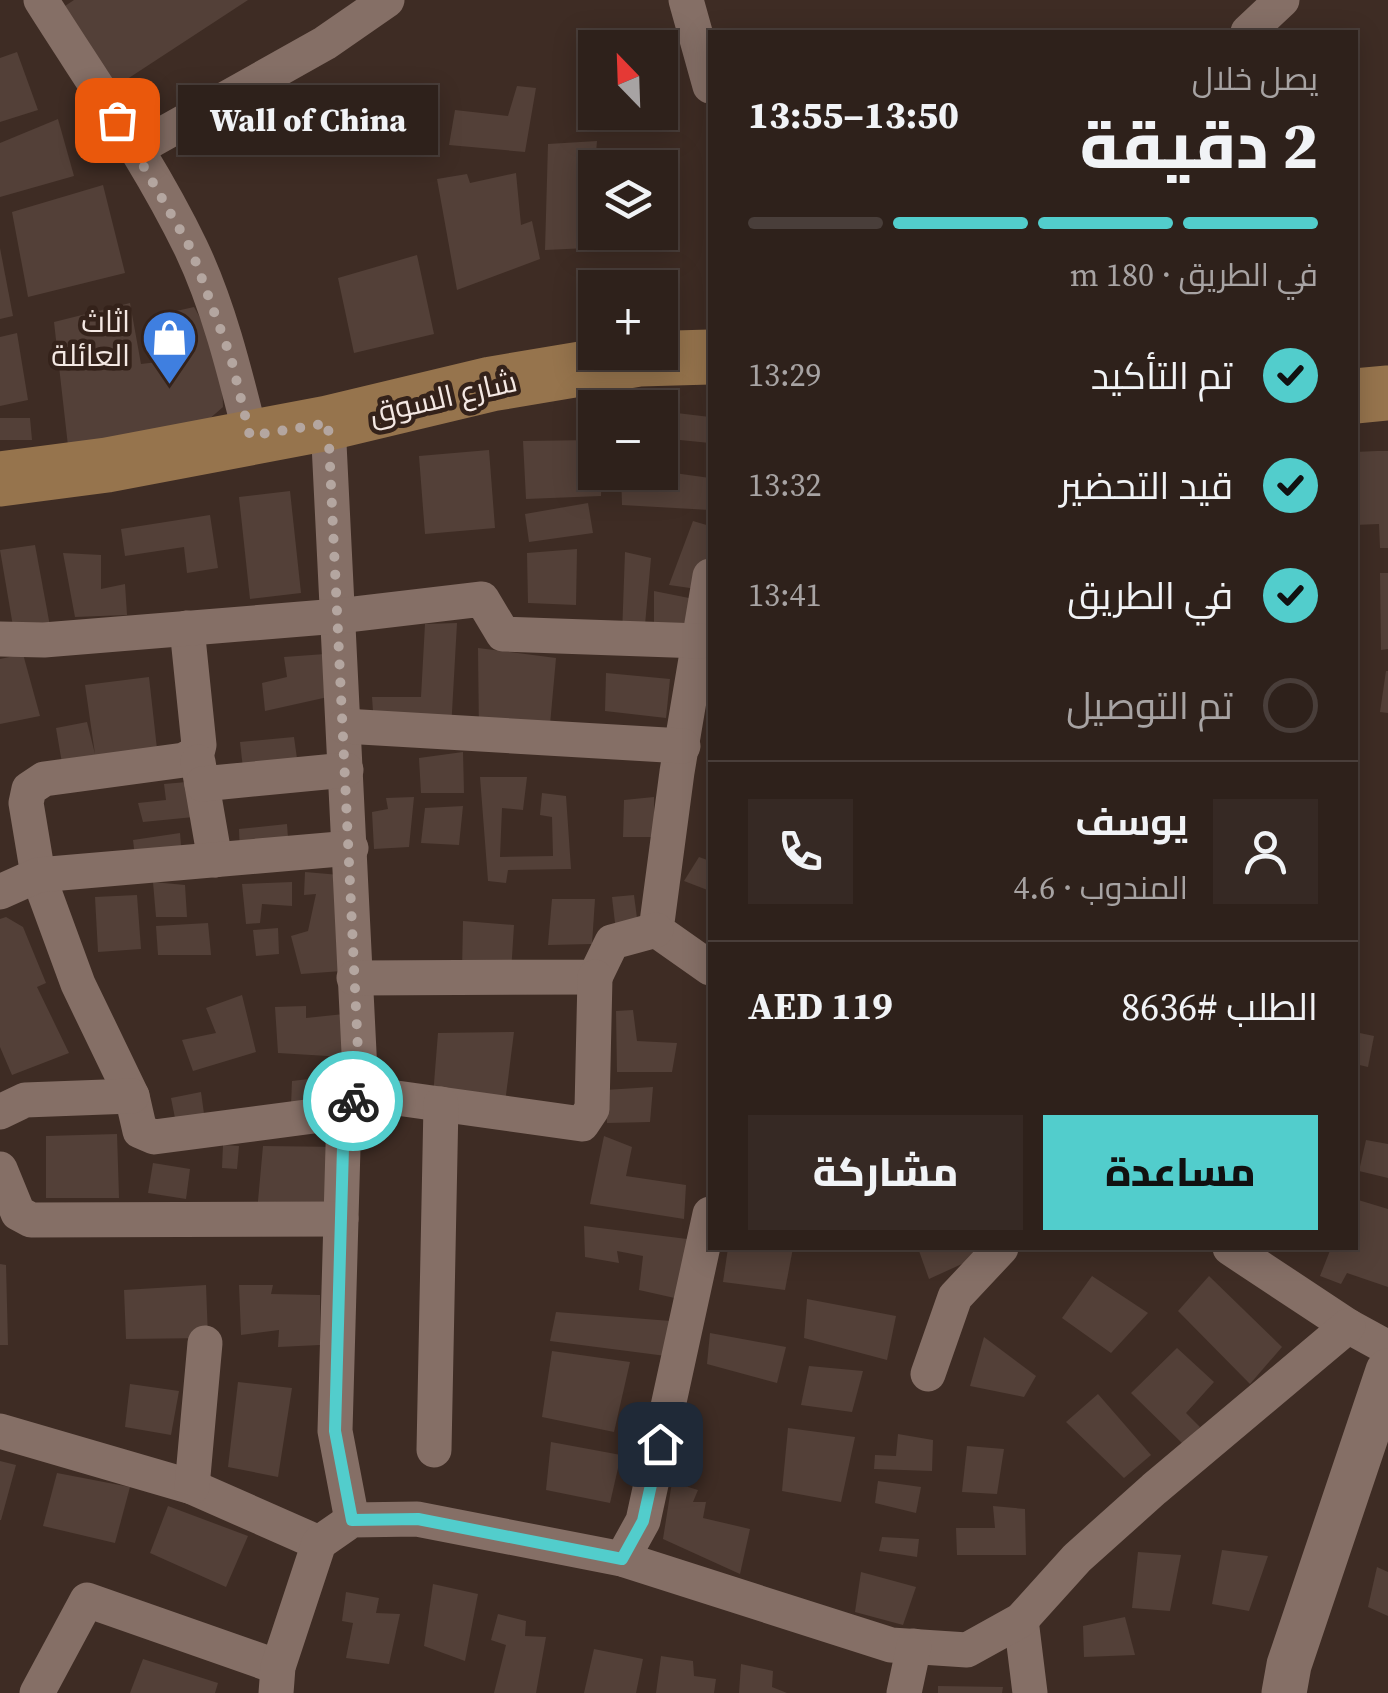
<!DOCTYPE html>
<html lang="ar">
<head>
<meta charset="utf-8">
<style>
  :root { --surface:#2e211b; --page:#362924; --text:#f1f3f6; --muted:#a7a3a3; --line:#493e3a; --accent:#52cdcc }
  body { margin:0; font-family:"Source Serif 4",Cairo,serif; background:var(--page); color:var(--text); direction:rtl; height:100vh; display:flex; flex-direction:column; font-size:38px; white-space:nowrap }
  * { box-sizing:border-box; margin:0 }
  p { font-size:32px; color:var(--muted) }
  .icon { flex:none; width:55px; height:55px; fill:none; stroke:currentColor; stroke-width:2; stroke-linecap:round; stroke-linejoin:round }
  .map { position:relative; flex:1; overflow:hidden; direction:ltr }
  .side { position:absolute; left:708px; top:30px; width:650px; height:1220px; display:flex; flex-direction:column; background:var(--surface); border-radius:0px; box-shadow:0 5px 25px #0003,0 0 0 2px var(--line); direction:rtl }
  .side>* { flex:none }
  .needle { width:65px; rotate:337deg }
  .fabs { position:absolute; left:578px; top:30px; display:grid; gap:20px }
  .fabs a { display:grid; place-items:center; width:100px; height:100px; border-radius:0px; background:var(--surface); box-shadow:0 5px 25px #0003,0 0 0 2px var(--line); font-size:50px }
  .pin { position:absolute; display:grid; place-items:center; width:85px; height:85px; color:#fff; margin:-42px; border-radius:20px; box-shadow:0 5px 15px #0006 }
  .courier { position:absolute; display:grid; place-items:center; width:100px; height:100px; margin:-50px; border:8px solid #52cdcc; border-radius:50%; background:#fff; color:#222; box-shadow:0 2px 12px #0007 }
  .bubble { position:absolute; height:70px; border-radius:0px; background:var(--surface); box-shadow:0 5px 25px #0003,0 0 0 2px var(--line); font-size:32px; font-weight:800; line-height:70px; text-align:center; direction:rtl }
  .headline em { font-style:normal; font-weight:800 }
  .headline div { display:flex; flex-direction:column-reverse }
  .headline { display:flex; align-items:center; justify-content:space-between; height:170px; padding:0 40px }
  h1 { font-size:65px; font-weight:800; line-height:75px }
  .bar { display:grid; grid-template-columns:repeat(4,1fr); gap:15px 10px; align-content:center; height:120px; padding:0 40px }
  .bar i { height:12px; border-radius:8px; background:var(--line) }
  .bar .on { background:var(--accent) }
  .bar p { grid-column:span 4 }
  .line { display:flex; align-items:center; gap:25px; padding:0 40px; border-top:2px solid var(--line) }
  .line div { flex:1 }
  .round { display:grid; place-items:center; flex:none; width:105px; height:105px; border-radius:0px; background:var(--page) }
  ol { padding:0 40px; list-style:none }
  li { display:flex; align-items:center; gap:30px; height:110px }
  li p { margin-inline-start:auto }
  li .icon { padding:10px; border-radius:50%; background:var(--accent); color:#111; stroke-width:4 }
  li:last-child { color:var(--muted) }
  li i { width:55px; height:55px; border:5px solid var(--line); border-radius:50% }
  .button { display:flex; gap:20px; margin-top:auto; padding:20px 40px }
  .button a { flex:1; height:115px; border-radius:0px; background:var(--accent); color:#111; font-size:40px; font-weight:800; line-height:115px; text-align:center }
  .button a+a { background:var(--page); color:var(--text) }
  .map>svg:first-child { display:block }
  .building { fill:#534038 }
  .lines { fill:none; stroke-linecap:round; stroke-linejoin:round }
  .minor { stroke:#856f66; stroke-width:35 }
  .tertiary { stroke:#856f66; stroke-width:45 }
  .primary { stroke:#96744d; stroke-width:55 }
  .done { stroke:#b4a6a0; stroke-width:10; stroke-dasharray:0 18 }
  .route { stroke:#52cdcc; stroke-width:12 }
  .labels { text-anchor:middle; dominant-baseline:central; stroke-width:9; stroke-linejoin:round; paint-order:stroke }
  .poi-label { font-size:30px; fill:#f4e8e3; stroke:#34221a; text-anchor:end }
  .street-label { font-size:30px; fill:#f4e8e3; stroke:#34221a }
</style>
</head>
<body>
<div class="map">
<svg width="1388" height="1693" viewBox="0 0 1388 1693">
  <rect width="100%" height="100%" fill="#3e2c24"/>
  <g class="building">
    <path d="M 74,0 L 248,0 L 112,89 L 65,6 Z"/>
    <path d="M 17,52 L 38,110 L 0,122 L 0,58 Z"/>
    <path d="M 517,86 L 536,88 L 525,152 L 449,145 L 455,110 L 508,116 Z"/>
    <path d="M 58,119 L 74,176 L 0,197 L 0,143 Z"/>
    <path d="M 597,141 L 588,248 L 545,250 L 548,144 Z"/>
    <path d="M 516,173 L 521,225 L 532,221 L 540,259 L 457,290 L 437,179 L 467,174 L 470,183 Z"/>
    <path d="M 103,185 L 125,273 L 28,297 L 12,212 Z"/>
    <path d="M 0,248 L 13,316 L 0,319 Z"/>
    <path d="M 417,255 L 434,334 L 354,353 L 338,278 Z"/>
    <path d="M 130,303 L 141,364 L 166,361 L 163,314 L 194,307 L 221,355 L 223,407 L 200,427 L 68,446 L 54,322 Z"/>
    <path d="M 17,333 L 28,400 L 0,406 L 0,337 Z"/>
    <path d="M 660,411 L 710,417 L 710,443 L 660,438 Z"/>
    <path d="M 0,418 L 30,418 L 32,440 L 0,440 Z"/>
    <path d="M 595,440 L 595,472 L 602,472 L 601,496 L 526,499 L 523,441 Z"/>
    <path d="M 489,450 L 495,528 L 425,534 L 419,456 Z"/>
    <path d="M 1377,451 L 1388,451 L 1388,548 L 1380,548 L 1379,524 L 1355,525 L 1355,452 Z"/>
    <path d="M 660,471 L 710,478 L 710,510 L 622,505 L 621,472 Z"/>
    <path d="M 290,491 L 301,593 L 250,599 L 239,497 Z"/>
    <path d="M 588,503 L 593,533 L 529,542 L 525,514 Z"/>
    <path d="M 210,515 L 218,568 L 187,573 L 184,547 L 125,556 L 121,529 Z"/>
    <path d="M 693,521 L 710,526 L 710,554 L 704,590 L 669,585 Z"/>
    <path d="M 35,545 L 50,626 L 14,632 L 0,550 Z"/>
    <path d="M 577,549 L 576,605 L 528,603 L 527,553 Z"/>
    <path d="M 625,552 L 651,558 L 644,636 L 622,635 Z"/>
    <path d="M 63,553 L 101,555 L 101,589 L 125,584 L 127,615 L 75,617 Z"/>
    <path d="M 1380,573 L 1388,573 L 1388,649 L 1381,650 Z"/>
    <path d="M 654,591 L 694,599 L 685,636 L 654,635 Z"/>
    <path d="M 457,623 L 451,730 L 374,726 L 372,697 L 421,697 L 425,624 Z"/>
    <path d="M 478,648 L 556,658 L 549,736 L 479,733 Z"/>
    <path d="M 23,654 L 40,716 L 0,724 L 0,659 Z"/>
    <path d="M 325,654 L 328,697 L 265,711 L 262,683 L 287,677 L 284,657 Z"/>
    <path d="M 1386,671 L 1388,671 L 1388,713 L 1380,712 Z"/>
    <path d="M 606,673 L 670,679 L 666,718 L 605,711 Z"/>
    <path d="M 149,677 L 157,749 L 64,775 L 56,728 L 87,722 L 95,754 L 85,685 Z"/>
    <path d="M 294,737 L 299,773 L 244,777 L 240,742 Z"/>
    <path d="M 463,752 L 464,793 L 421,793 L 419,758 Z"/>
    <path d="M 480,777 L 527,777 L 523,810 L 502,808 L 500,857 L 553,856 L 552,817 L 540,815 L 542,793 L 566,796 L 571,869 L 508,870 L 506,883 L 488,881 Z"/>
    <path d="M 198,781 L 204,816 L 143,822 L 138,803 L 166,800 L 164,784 Z"/>
    <path d="M 414,797 L 409,847 L 374,849 L 372,812 L 388,809 L 386,798 Z"/>
    <path d="M 654,797 L 654,837 L 623,837 L 624,800 Z"/>
    <path d="M 463,806 L 459,845 L 421,843 L 425,808 Z"/>
    <path d="M 287,824 L 289,852 L 240,854 L 239,829 Z"/>
    <path d="M 180,833 L 182,858 L 136,865 L 133,840 Z"/>
    <path d="M 699,857 L 710,861 L 710,891 L 684,881 Z"/>
    <path d="M 305,872 L 340,875 L 342,971 L 301,974 L 291,936 L 308,931 L 316,894 L 304,895 Z"/>
    <path d="M 153,882 L 185,885 L 187,917 L 156,917 Z"/>
    <path d="M 292,882 L 292,906 L 262,904 L 260,923 L 246,924 L 242,884 Z"/>
    <path d="M 137,895 L 141,949 L 98,952 L 95,897 Z"/>
    <path d="M 634,895 L 639,934 L 617,940 L 612,897 Z"/>
    <path d="M 552,899 L 595,899 L 592,944 L 548,945 Z"/>
    <path d="M 6,917 L 23,927 L 46,983 L 37,987 L 69,1053 L 12,1075 L 0,1047 L 0,919 Z"/>
    <path d="M 463,921 L 514,925 L 511,973 L 462,973 Z"/>
    <path d="M 208,923 L 211,955 L 158,955 L 156,926 Z"/>
    <path d="M 278,928 L 279,954 L 256,956 L 253,930 Z"/>
    <path d="M 242,995 L 256,1052 L 193,1071 L 182,1040 L 216,1033 L 206,1008 Z"/>
    <path d="M 306,1006 L 306,1018 L 344,1014 L 344,1057 L 278,1053 L 275,1007 Z"/>
    <path d="M 633,1010 L 637,1041 L 677,1043 L 672,1072 L 617,1072 L 616,1011 Z"/>
    <path d="M 514,1032 L 505,1103 L 433,1096 L 438,1033 Z"/>
    <path d="M 1355,1032 L 1374,1036 L 1368,1067 L 1355,1064 Z"/>
    <path d="M 334,1076 L 337,1103 L 291,1105 L 292,1081 Z"/>
    <path d="M 653,1087 L 650,1122 L 607,1123 L 605,1090 Z"/>
    <path d="M 201,1092 L 205,1121 L 176,1123 L 171,1098 Z"/>
    <path d="M 117,1134 L 119,1198 L 46,1198 L 46,1136 Z"/>
    <path d="M 604,1136 L 632,1147 L 626,1176 L 686,1185 L 684,1219 L 590,1204 Z"/>
    <path d="M 1366,1140 L 1388,1144 L 1388,1178 L 1359,1171 Z"/>
    <path d="M 223,1145 L 239,1146 L 237,1169 L 222,1168 Z"/>
    <path d="M 263,1146 L 341,1147 L 338,1212 L 257,1212 Z"/>
    <path d="M 153,1163 L 190,1169 L 186,1199 L 148,1193 Z"/>
    <path d="M 1355,1199 L 1388,1209 L 1388,1287 L 1347,1273 L 1341,1284 L 1320,1276 L 1331,1248 L 1355,1248 Z"/>
    <path d="M 584,1226 L 703,1241 L 688,1301 L 639,1290 L 643,1256 L 617,1251 L 619,1263 L 585,1257 Z"/>
    <path d="M 728,1248 L 793,1248 L 785,1290 L 723,1282 Z"/>
    <path d="M 918,1248 L 997,1248 L 929,1279 Z"/>
    <path d="M 0,1264 L 6,1265 L 8,1345 L 0,1345 Z"/>
    <path d="M 1092,1276 L 1148,1313 L 1111,1353 L 1062,1318 Z"/>
    <path d="M 1209,1276 L 1282,1347 L 1250,1384 L 1178,1311 Z"/>
    <path d="M 206,1285 L 208,1338 L 126,1339 L 124,1290 Z"/>
    <path d="M 239,1285 L 273,1285 L 271,1294 L 320,1295 L 320,1345 L 278,1347 L 279,1330 L 241,1335 Z"/>
    <path d="M 807,1299 L 896,1316 L 887,1360 L 804,1338 Z"/>
    <path d="M 556,1312 L 671,1321 L 666,1356 L 550,1341 Z"/>
    <path d="M 710,1333 L 786,1347 L 777,1383 L 707,1364 Z"/>
    <path d="M 984,1337 L 1036,1376 L 1024,1397 L 970,1386 Z"/>
    <path d="M 1177,1348 L 1214,1382 L 1186,1413 L 1200,1427 L 1184,1445 L 1131,1393 Z"/>
    <path d="M 552,1351 L 630,1362 L 614,1432 L 542,1417 Z"/>
    <path d="M 809,1366 L 863,1371 L 852,1412 L 801,1405 Z"/>
    <path d="M 238,1382 L 292,1388 L 278,1477 L 228,1467 Z"/>
    <path d="M 130,1384 L 179,1391 L 171,1435 L 125,1427 Z"/>
    <path d="M 1098,1394 L 1151,1455 L 1124,1478 L 1066,1422 Z"/>
    <path d="M 788,1428 L 855,1437 L 841,1502 L 782,1491 Z"/>
    <path d="M 898,1434 L 933,1440 L 932,1471 L 874,1469 L 875,1455 L 896,1456 Z"/>
    <path d="M 551,1442 L 621,1455 L 610,1503 L 546,1490 Z"/>
    <path d="M 967,1446 L 1004,1449 L 997,1494 L 962,1492 Z"/>
    <path d="M 0,1461 L 16,1465 L 1,1520 L 0,1520 Z"/>
    <path d="M 57,1473 L 130,1487 L 115,1543 L 43,1526 Z"/>
    <path d="M 878,1481 L 921,1487 L 916,1513 L 875,1503 Z"/>
    <path d="M 672,1482 L 698,1490 L 693,1502 L 706,1502 L 703,1518 L 750,1529 L 740,1574 L 663,1539 Z"/>
    <path d="M 168,1506 L 248,1536 L 226,1587 L 150,1553 Z"/>
    <path d="M 993,1506 L 1025,1509 L 1026,1555 L 957,1555 L 956,1528 L 995,1528 Z"/>
    <path d="M 882,1537 L 919,1539 L 917,1557 L 879,1551 Z"/>
    <path d="M 1222,1550 L 1268,1556 L 1249,1611 L 1212,1604 Z"/>
    <path d="M 1138,1552 L 1181,1555 L 1170,1611 L 1132,1608 Z"/>
    <path d="M 1377,1567 L 1388,1572 L 1388,1616 L 1368,1607 Z"/>
    <path d="M 861,1572 L 916,1587 L 903,1625 L 855,1612 Z"/>
    <path d="M 433,1584 L 478,1594 L 465,1661 L 424,1646 Z"/>
    <path d="M 346,1592 L 379,1598 L 376,1613 L 400,1614 L 389,1664 L 346,1658 L 353,1623 L 342,1621 Z"/>
    <path d="M 498,1614 L 526,1621 L 525,1636 L 546,1637 L 536,1693 L 494,1693 L 506,1645 L 491,1640 Z"/>
    <path d="M 1125,1617 L 1135,1655 L 1084,1657 L 1083,1626 Z"/>
    <path d="M 594,1649 L 643,1659 L 636,1693 L 584,1693 Z"/>
    <path d="M 661,1656 L 693,1661 L 694,1676 L 716,1679 L 714,1693 L 656,1693 Z"/>
    <path d="M 143,1659 L 218,1683 L 215,1693 L 130,1693 Z"/>
    <path d="M 741,1664 L 773,1671 L 772,1687 L 787,1693 L 739,1693 Z"/>
    <path d="M 938,1686 L 1003,1687 L 1002,1693 L 938,1693 Z"/>
  </g>
  <g class="lines">
    <g class="minor">
      <path d="M 41,0 C 92,81 149,161 191,248 C 219,307 235,373 251,437"/>
      <path d="M 686,0 L 710,86"/>
      <path d="M 1248,32 L 1282,0"/>
      <path d="M 136,149 L 325,43 L 387,0"/>
      <path d="M 710,576 L 677,772 L 656,930 L 710,968"/>
      <path d="M 187,628 L 199,745 L 197,753 L 184,760 L 44,779 L 29,789 L 26,803 L 38,875 L 78,984 L 132,1096 L 140,1131 L 154,1137 L 344,1112 L 361,1093 L 328,423"/>
      <path d="M 0,639 L 44,640 L 338,616 L 482,599 L 503,634 L 701,641"/>
      <path d="M 344,726 L 683,746"/>
      <path d="M 198,762 L 215,860"/>
      <path d="M 202,784 L 346,770"/>
      <path d="M 0,892 L 38,875 L 351,848"/>
      <path d="M 354,978 L 595,977 L 612,942 L 656,930"/>
      <path d="M 361,1093 L 582,1124 L 592,1109 L 595,977"/>
      <path d="M 0,1112 L 25,1100 L 132,1096"/>
      <path d="M 344,1112 L 335,1431 L 352,1520"/>
      <path d="M 0,1169 L 18,1213 L 31,1220 L 341,1219"/>
      <path d="M 1230,1248 L 1348,1326 L 1388,1348"/>
      <path d="M 928,1374 L 955,1297 L 1001,1248"/>
      <path d="M 0,1431 L 192,1487 L 319,1543"/>
      <path d="M 434,1450 L 441,1104"/>
      <path d="M 192,1487 L 205,1343"/>
      <path d="M 622,1559 L 643,1521 L 710,1214"/>
      <path d="M 1021,1620 L 1030,1693"/>
      <path d="M 37,1693 L 87,1600 L 278,1667"/>
      <path d="M 276,1693 L 278,1667 L 319,1543 L 352,1520 L 417,1519 L 622,1559 L 891,1645 L 967,1650 L 1021,1620 L 1077,1558 L 1154,1489 L 1348,1326"/>
      <path d="M 904,1693 L 914,1646"/>
    </g>
    <path class="tertiary" d="M 1284,1693 L 1289,1665 L 1388,1371"/>
    <g class="primary">
      <path d="M 1355,396 L 1388,393"/>
      <path d="M 0,479 L 107,465 L 328,423 L 491,384 L 640,359 L 710,357"/>
    </g>
  </g>
  <g class="lines">
    <path class="done" d="M 117,120 L 191,249 L 231,358 L 250,436 L 328,423 L 360,1093 L 353,1101"/>
    <path class="route" d="M 353,1101 L 344,1112 L 335,1431 L 352,1520 L 418,1519 L 622,1559 L 643,1521 L 660,1444"/>
  </g>
  <defs>
    <symbol id="shop-pin" viewBox="-11 -11 22 30"><path d="M0 17L-7.5 6A9.5 9.5 0 1 1 7.5 6Z" fill="#3f7fe0" stroke="#34221a"/><path d="M-5-2.5h2.3a2.7 3.5 0 0 1 5.4 0H5L5.5 6h-11ZM-1.5-2.5h3a1.5 2.3 0 0 0-3 0Z" fill="#fff"/></symbol>
  </defs>
  <g fill-rule="evenodd">
    <use href="#shop-pin" x="138" y="306" width="63" height="86"/>
  </g>
  <g class="labels">
    <g class="poi-label">
      <text x="130" y="321">اثاث<tspan x="130" dy="34">العائلة</tspan></text>
    </g>
    <g class="street-label">
      <text transform="translate(443 397) rotate(-13)">شارع السوق</text>
    </g>
  </g>
</svg>
<div class="fabs">
<a><svg class="needle" viewBox="-14 -14 28 28"><path d="M0-13l5 13h-10z" fill="#e53935"/><path d="M0 13l5-13h-10z" fill="#a7a3a3"/></svg></a>
<a><svg class="icon" aria-label="layers" viewBox="0 0 24 24"><path d="M12 4l9 5-9 5-9-5zM3 14l9 5 9-5"/></svg></a>
<a>+</a>
<a>−</a>
</div>
<div class="pin" style="left:117px;top:120px;background:#ea580c"><svg class="icon" aria-label="bag" viewBox="0 0 24 24"><path d="M5 8h14l-1 12H6zM9 8a3 3 0 0 1 6 0"/></svg></div>
<div class="pin" style="left:660px;top:1444px;background:#1f2937"><svg class="icon" aria-label="home" viewBox="0 0 24 24"><path d="M3 11l9-7 9 7M6 9v11h12V9"/></svg></div>
<div class="courier" style="left:353px;top:1101px"><svg class="icon" aria-label="bike" viewBox="0 0 24 24"><circle cx="6" cy="16" r="4"/><circle cx="18" cy="16" r="4"/><path d="M6 16l4-8h5l3 8M10 8l3 8H6M13 5h3"/></svg></div>
<div class="bubble" style="left:178px;top:85px;width:260px">Wall of China</div>
<section class="side">
<div class="headline"><div><h1>2 دقيقة</h1><p>يصل خلال</p></div><em>13:50–13:55</em></div>
<div class="bar"><i class="on"></i><i class="on"></i><i class="on"></i><i></i><p>في الطريق · 180 m</p></div>
<ol>
<li><svg class="icon" aria-label="check" viewBox="0 0 24 24"><path d="M5 12l5 5 9-10"/></svg>تم التأكيد<p>13:29</p></li>
<li><svg class="icon" aria-label="check" viewBox="0 0 24 24"><path d="M5 12l5 5 9-10"/></svg>قيد التحضير<p>13:32</p></li>
<li><svg class="icon" aria-label="check" viewBox="0 0 24 24"><path d="M5 12l5 5 9-10"/></svg>في الطريق<p>13:41</p></li>
<li><i></i>تم التوصيل</li>
</ol>
<div class="line" style="height:180px"><a class="round"><svg class="icon" aria-label="person" viewBox="0 0 24 24"><circle cx="12" cy="8" r="4"/><path d="M4 21q1-7 8-7t8 7"/></svg></a><div><b>يوسف</b><p>المندوب · 4.6</p></div><a class="round"><svg class="icon" aria-label="phone" viewBox="0 0 24 24"><path d="M5 4h4l2 5-3 2q2 4 5 5l2-3 5 2v4C11 20 4 13 5 4z"/></svg></a></div>
<div class="line" style="height:130px"><div>الطلب #8636</div><b>AED 119</b></div>
<div class="button"><a>مساعدة</a><a>مشاركة</a></div>
</section>
</div>
</body>
</html>
